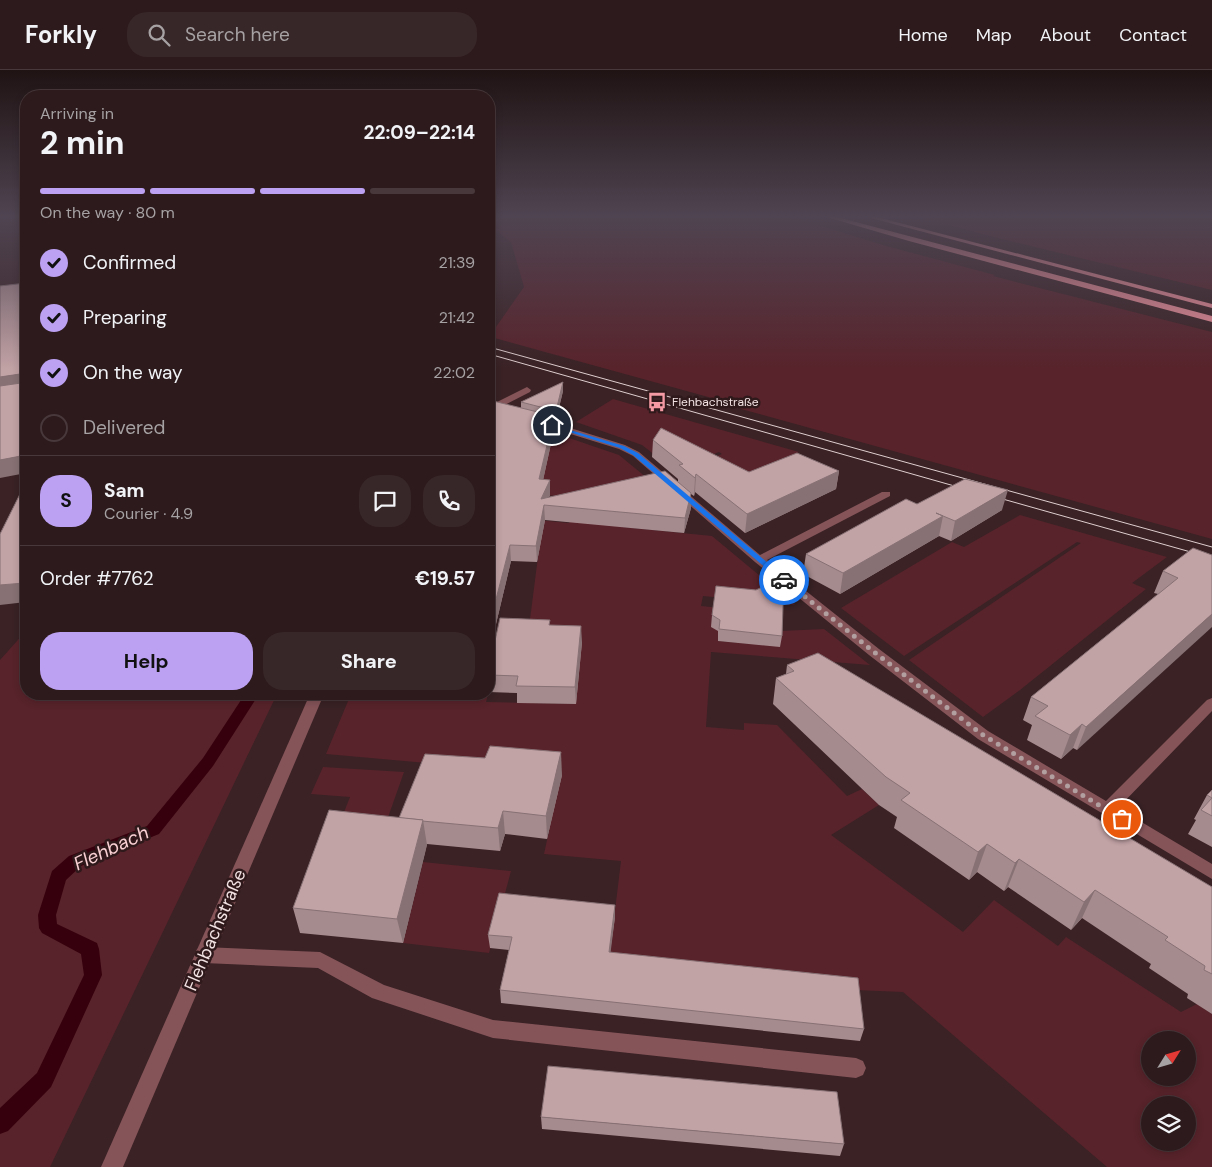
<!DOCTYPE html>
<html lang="en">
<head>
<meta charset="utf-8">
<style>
  :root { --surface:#2c1a1c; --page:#382729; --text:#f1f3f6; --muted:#a6a1a3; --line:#48383b; --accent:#bca0f2 }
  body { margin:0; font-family:"DM Sans",sans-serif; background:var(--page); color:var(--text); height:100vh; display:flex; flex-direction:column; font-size:19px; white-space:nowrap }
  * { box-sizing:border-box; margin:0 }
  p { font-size:16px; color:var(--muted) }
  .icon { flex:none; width:28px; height:28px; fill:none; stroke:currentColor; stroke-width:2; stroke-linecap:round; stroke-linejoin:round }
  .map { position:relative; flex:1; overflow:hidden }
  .side { position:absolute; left:20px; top:20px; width:475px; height:610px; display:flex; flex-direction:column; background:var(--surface); border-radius:20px; box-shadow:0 2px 8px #0003,0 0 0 1px var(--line) }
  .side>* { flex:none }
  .needle { width:32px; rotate:53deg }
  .fabs { position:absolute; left:1141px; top:961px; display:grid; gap:10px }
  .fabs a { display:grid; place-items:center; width:55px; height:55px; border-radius:50%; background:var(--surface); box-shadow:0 2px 8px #0003,0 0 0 1px var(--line); font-size:25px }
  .pin { position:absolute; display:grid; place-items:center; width:42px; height:42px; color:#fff; margin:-21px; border:2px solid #fff; border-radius:50%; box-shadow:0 1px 5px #0007 }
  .courier { position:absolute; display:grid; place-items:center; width:50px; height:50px; margin:-25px; border:4px solid #1a73e8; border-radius:50%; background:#fff; color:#222; box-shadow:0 1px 6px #0007 }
  .head em { font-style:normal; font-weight:700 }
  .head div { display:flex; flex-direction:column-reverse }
  .head { display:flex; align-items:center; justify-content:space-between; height:85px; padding:0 20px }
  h1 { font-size:32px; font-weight:700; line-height:38px }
  .bar { display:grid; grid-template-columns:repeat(4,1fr); gap:8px 5px; align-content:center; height:60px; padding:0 20px }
  .bar i { height:6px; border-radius:4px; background:var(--line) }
  .bar .selected { background:var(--accent) }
  .bar p { grid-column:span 4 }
  .line { display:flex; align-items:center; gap:12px; padding:0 20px; border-top:1px solid var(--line) }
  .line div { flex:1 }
  .round { display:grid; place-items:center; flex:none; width:52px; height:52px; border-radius:20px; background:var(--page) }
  ol { padding:0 20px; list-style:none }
  li { display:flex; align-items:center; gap:15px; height:55px }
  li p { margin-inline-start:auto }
  li .icon { padding:5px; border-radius:50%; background:var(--accent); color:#111; stroke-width:4 }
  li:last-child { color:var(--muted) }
  li i { width:28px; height:28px; border:2px solid var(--line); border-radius:50% }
  .primary-button { display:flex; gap:10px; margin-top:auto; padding:10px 20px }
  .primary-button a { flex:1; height:58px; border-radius:20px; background:var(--accent); color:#111; font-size:20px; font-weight:700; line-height:58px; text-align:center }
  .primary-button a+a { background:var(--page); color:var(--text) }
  header { display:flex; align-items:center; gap:30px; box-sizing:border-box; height:70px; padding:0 25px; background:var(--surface); border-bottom:1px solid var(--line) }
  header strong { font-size:24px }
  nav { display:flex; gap:28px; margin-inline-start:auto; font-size:18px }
  .search { width:350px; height:45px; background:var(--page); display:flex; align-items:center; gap:12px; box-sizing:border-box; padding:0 18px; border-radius:20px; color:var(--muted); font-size:19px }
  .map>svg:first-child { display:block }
  .green { fill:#58232b; fill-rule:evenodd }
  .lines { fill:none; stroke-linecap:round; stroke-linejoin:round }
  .stream { fill:#37000d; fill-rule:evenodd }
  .service { fill:#855459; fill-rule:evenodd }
  .minor { fill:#855459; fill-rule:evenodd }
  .motorway { fill:#f5949f; fill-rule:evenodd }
  .tram { stroke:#dfcecf; stroke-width:1 }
  .wall { fill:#a68b8e }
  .shaded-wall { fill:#877174 }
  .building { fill:#c1a2a5; stroke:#877174 }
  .route { fill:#1a73e8 }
  .done { stroke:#b29fa0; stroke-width:5; stroke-dasharray:0 9 }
  .labels { text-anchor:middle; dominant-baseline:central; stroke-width:5; stroke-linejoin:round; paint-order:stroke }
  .far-poi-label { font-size:12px; fill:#f2e2e3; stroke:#2f191b; text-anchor:start }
  .near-street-label { font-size:18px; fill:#f2e2e3; stroke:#2f191b }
  .near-water-label { font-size:19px; font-style:italic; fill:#f9d0d3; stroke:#2f191b }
</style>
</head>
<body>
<header>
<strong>Forkly</strong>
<div class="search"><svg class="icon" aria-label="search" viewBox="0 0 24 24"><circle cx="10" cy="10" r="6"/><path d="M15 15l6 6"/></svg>Search here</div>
<nav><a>Home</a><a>Map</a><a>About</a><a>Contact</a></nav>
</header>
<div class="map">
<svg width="1212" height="1097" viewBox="0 0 1212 1097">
  <rect width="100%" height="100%" fill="#3a2225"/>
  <g class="green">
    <path d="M 489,146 L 789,146 L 886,176 L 995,205 L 993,206 L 1212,262 L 1212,469 L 741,339 L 730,333 L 491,267 L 491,264 L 524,217 L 511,172 L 489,155 Z"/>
    <path d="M 914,146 L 1212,146 L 1212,220 L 994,167 Z"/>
    <path d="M 613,329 L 799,382 L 777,392 L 709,433 L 676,403 L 722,384 L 719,382 L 674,400 L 642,375 L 576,352 Z"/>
    <path d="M 537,357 L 619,385 L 658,417 L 622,457 L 712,466 L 795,535 L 703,526 L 701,536 L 721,538 L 718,571 L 751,574 L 781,561 L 824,559 L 870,595 L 711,582 L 706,657 L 744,660 L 744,653 L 777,655 L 847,726 L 862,719 L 879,735 L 831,765 L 963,862 L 994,830 L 1058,876 L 1066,867 L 1181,942 L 1197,934 L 1212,944 L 1212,1097 L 1107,1097 L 903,922 L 855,920 L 609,890 L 621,791 L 544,784 L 561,705 L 326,684 L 351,624 L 488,624 L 486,632 L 575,634 L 528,565 L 539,479 L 537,450 L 569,453 L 580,428 L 489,420 ZM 1150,970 L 1188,970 L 1188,1008 L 1150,1008 ZM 1150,1035 L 1188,1035 L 1188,1072 L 1150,1072 Z"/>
    <path d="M 1020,445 L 1167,487 L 1132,513 L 1146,519 L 1020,620 L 983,647 L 909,590 L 1081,473 L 1077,472 L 904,586 L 841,538 L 952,472 L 964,477 Z"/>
    <path d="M 26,561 L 26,624 L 277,624 L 50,1097 L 0,1097 L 0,590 Z"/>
    <path d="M 323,697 L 404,702 L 380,770 L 335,765 L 350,727 L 311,724 Z"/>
    <path d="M 423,792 L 511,801 L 489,883 L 403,873 Z"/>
  </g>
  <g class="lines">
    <path class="stream" d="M 245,624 L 259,624 L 213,696 L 159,764 L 81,796 L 66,810 L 56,845 L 57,854 L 97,873 L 99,879 L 102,905 L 51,1017 L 8,1061 L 0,1064 L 0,1038 L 37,1003 L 84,905 L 81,884 L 42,863 L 39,858 L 38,845 L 52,801 L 69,786 L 147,756 L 203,688 Z"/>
    <g class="service">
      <path d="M 527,317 L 531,320 L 530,322 L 495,340 L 489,340 L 489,336 Z"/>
      <path d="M 204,877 L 320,882 L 384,915 L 493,950 L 856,988 L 863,991 L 866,998 L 863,1005 L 856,1008 L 493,968 L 372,928 L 318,898 L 204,893 L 197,891 L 195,885 L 197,879 Z"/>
    </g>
    <g class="minor">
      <path d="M 538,348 L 625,375 L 639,382 L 760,485 L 882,422 L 890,422 L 890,426 L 767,490 L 879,579 L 988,661 L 1106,731 L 1207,630 L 1212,628 L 1212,641 L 1118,738 L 1212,794 L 1212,809 L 978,669 L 869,585 L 755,492 L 633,386 L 619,379 L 535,353 L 534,351 Z"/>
      <path d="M 310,624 L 324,624 L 123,1097 L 101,1097 Z"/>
    </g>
    <g class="motorway">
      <path d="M 823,146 L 833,146 L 1212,246 L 1212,252 L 909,171 Z"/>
      <path d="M 863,146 L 873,146 L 1212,234 L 1212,238 Z"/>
    </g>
    <g class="tram">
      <path d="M 489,277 L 1212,477"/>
      <path d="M 489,284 L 965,419"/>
      <path d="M 992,426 L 1212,488"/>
    </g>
  </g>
  <g class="wall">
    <path d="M 563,312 L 563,321 L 556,350 L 554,350 L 554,360 L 543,410 L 550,410 L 550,425 L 549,427 L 678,412 L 678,409 L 652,387 L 653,370 L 749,402 L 839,401 L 836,419 L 745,463 L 695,422 L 694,426 L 691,424 L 691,438 L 684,463 L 545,450 L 537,492 L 511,491 L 496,554 L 489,554 L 489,330 L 521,338 L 521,332 Z"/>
    <path d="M 917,434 L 1002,440 L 951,471 L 939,466 L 840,524 L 803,504 L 806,484 Z"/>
    <path d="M 1212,485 L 1077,680 L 1073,678 L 1061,689 L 1027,670 L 1032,655 L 1023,650 L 1031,627 L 1158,524 L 1154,523 L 1163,501 Z"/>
    <path d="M 756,520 L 782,566 L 780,577 L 718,571 L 718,561 L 711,557 L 712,545 Z"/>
    <path d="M 550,555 L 582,572 L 576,634 L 517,633 L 517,623 L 489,622 L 489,605 Z"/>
    <path d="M 787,595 L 1212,817 L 1212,944 L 1187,928 L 1188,924 L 1149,898 L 1151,894 L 1082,848 L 1071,860 L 1008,817 L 1004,821 L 977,802 L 969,810 L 894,758 L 897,747 L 879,735 L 773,634 L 776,608 L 786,604 Z"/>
    <path d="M 562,705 L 547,769 L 505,764 L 500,781 L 427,774 L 403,873 L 300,863 L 293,838 L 399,748 Z"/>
    <path d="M 1212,720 L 1212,777 L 1188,764 L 1196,750 L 1194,749 L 1207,725 Z"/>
    <path d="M 615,847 L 610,882 L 864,959 L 860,971 L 501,933 L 500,920 L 509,880 L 490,878 L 488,865 Z"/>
    <path d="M 541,1047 L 844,1074 L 840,1086 L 542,1059 Z"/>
  </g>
  <g class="shaded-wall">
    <path d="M 20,304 L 26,319 L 0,323 L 0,307 Z"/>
    <path d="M 563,312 L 563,321 L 556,350 L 556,341 Z"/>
    <path d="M 554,346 L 554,360 L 540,424 L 539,409 Z"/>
    <path d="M 26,385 L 26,403 L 0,408 L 0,390 Z"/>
    <path d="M 839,401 L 836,419 L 745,463 L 747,444 Z"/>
    <path d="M 696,404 L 695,422 L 694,426 L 695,408 Z"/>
    <path d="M 550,410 L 550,425 L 546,435 L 544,435 L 545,450 L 537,492 L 536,476 L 541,429 Z"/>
    <path d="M 1008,420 L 1002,440 L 951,471 L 955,451 Z"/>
    <path d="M 691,423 L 691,438 L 684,463 L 685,448 Z"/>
    <path d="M 943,446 L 939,466 L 840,524 L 843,503 Z"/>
    <path d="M 510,475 L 511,491 L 496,554 L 494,537 Z"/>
    <path d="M 26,508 L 26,532 L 0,535 L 0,515 Z"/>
    <path d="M 1212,544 L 1212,557 L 1077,680 L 1086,657 Z"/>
    <path d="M 581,556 L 582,572 L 576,634 L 575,617 Z"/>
    <path d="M 1082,654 L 1073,678 L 1061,689 L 1070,665 Z"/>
    <path d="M 561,682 L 562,705 L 547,769 L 546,746 Z"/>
    <path d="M 503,741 L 505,764 L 500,781 L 498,758 Z"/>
    <path d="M 423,750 L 427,775 L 403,873 L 397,849 Z"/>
    <path d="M 987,774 L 977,802 L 969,810 L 978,782 Z"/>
    <path d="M 1019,789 L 1008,817 L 1004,821 L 1015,793 Z"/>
    <path d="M 1095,820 L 1082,848 L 1071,860 L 1084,832 Z"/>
    <path d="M 615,835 L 615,847 L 609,895 L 609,882 Z"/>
  </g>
  <g class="building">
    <path d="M 26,213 L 26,385 L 0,390 L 0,316 L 21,313 L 22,306 L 20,304 L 0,307 L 0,216 Z"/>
    <path d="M 563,312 L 556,341 L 521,332 Z"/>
    <path d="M 489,330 L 554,346 L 539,409 L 550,410 L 541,429 L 665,401 L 691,423 L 685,448 L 544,435 L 536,476 L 510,475 L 494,537 L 489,537 Z"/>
    <path d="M 661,358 L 749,402 L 797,383 L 839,401 L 747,444 L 696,404 L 695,408 L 679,395 L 683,394 L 653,370 Z"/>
    <path d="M 965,409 L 1008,420 L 955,451 L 936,443 L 943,446 L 843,503 L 806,484 L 906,429 L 917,434 Z"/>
    <path d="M 26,412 L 26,508 L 24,513 L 0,515 L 0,464 Z"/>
    <path d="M 1193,478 L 1212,485 L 1212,544 L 1086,657 L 1082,654 L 1070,665 L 1035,646 L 1048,636 L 1031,627 L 1178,508 L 1163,501 Z"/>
    <path d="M 784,506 L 782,566 L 719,559 L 720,550 L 712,545 L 716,516 L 756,520 Z"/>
    <path d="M 500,548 L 550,550 L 549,555 L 581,556 L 575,617 L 516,616 L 518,606 L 489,605 L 489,598 Z"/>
    <path d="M 818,583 L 1212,817 L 1212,904 L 1204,900 L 1205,896 L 1165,870 L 1168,867 L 1095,820 L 1084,832 L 1019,789 L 1015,793 L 987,774 L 978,782 L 901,730 L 910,723 L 886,707 L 776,608 L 794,601 L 787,595 Z"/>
    <path d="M 490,676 L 561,682 L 546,746 L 503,741 L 498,758 L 422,751 L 423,750 L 399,748 L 425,684 L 485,688 Z"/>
    <path d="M 1212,720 L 1212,746 L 1201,740 L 1212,728 L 1207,725 Z"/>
    <path d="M 329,740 L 423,750 L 397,849 L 293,838 Z"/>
    <path d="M 499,823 L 615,835 L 609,882 L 858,908 L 864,959 L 500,920 L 512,867 L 488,865 Z"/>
    <path d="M 548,996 L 837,1022 L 844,1074 L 541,1047 Z"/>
  </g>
  <linearGradient id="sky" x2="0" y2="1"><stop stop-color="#201314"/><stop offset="0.49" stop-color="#4f4451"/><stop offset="1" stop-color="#4f4451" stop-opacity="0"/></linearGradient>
  <rect width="1212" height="299" fill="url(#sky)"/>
  <path class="route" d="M 550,354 L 624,376 L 638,383 L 788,510 L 781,511 L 633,385 L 620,378 L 550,356 Z"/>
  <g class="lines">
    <path class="done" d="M 784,510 L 874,582 L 983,665 L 1122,749"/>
  </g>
  <defs>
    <symbol id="bus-bare" viewBox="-9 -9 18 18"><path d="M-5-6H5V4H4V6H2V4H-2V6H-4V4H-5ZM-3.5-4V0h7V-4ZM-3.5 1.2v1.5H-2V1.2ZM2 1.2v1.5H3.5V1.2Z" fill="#f49aa4" stroke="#2f191b" stroke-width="2.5" paint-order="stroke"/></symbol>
  </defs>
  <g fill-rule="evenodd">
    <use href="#bus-bare" x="643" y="318" width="28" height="28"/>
  </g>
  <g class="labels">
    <g class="far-poi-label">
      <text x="672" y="332">Flehbachstraße</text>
    </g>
    <g class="near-street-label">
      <text transform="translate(215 860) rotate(-67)">Flehbachstraße</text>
    </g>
    <g class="near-water-label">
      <text transform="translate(111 778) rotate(-25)">Flehbach</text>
    </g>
  </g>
</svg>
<div class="fabs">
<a><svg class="needle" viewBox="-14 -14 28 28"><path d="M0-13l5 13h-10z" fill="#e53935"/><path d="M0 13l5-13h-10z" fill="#a6a1a3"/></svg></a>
<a><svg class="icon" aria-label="layers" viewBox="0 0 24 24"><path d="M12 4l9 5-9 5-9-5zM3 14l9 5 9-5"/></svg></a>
</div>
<div class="pin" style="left:1122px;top:749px;background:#ea580c"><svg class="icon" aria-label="bag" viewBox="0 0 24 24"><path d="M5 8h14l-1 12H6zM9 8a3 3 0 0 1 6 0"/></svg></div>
<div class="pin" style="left:552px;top:355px;background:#1f2937"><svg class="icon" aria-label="home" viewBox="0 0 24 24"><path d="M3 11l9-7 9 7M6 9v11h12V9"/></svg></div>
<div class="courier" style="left:784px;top:510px"><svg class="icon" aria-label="car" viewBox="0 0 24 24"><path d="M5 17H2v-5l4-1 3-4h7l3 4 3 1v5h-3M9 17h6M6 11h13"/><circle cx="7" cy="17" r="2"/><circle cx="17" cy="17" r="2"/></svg></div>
<section class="side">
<div class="head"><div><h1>2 min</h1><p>Arriving in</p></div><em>22:09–22:14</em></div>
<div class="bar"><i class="selected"></i><i class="selected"></i><i class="selected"></i><i></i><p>On the way · 80 m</p></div>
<ol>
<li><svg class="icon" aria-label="check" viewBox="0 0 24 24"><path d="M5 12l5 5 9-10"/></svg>Confirmed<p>21:39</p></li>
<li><svg class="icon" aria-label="check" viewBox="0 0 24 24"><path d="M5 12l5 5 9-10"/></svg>Preparing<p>21:42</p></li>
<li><svg class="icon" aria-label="check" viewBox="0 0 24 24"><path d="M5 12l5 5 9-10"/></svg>On the way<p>22:02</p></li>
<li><i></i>Delivered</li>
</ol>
<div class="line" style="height:90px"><b class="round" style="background:var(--accent);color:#111">S</b><div><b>Sam</b><p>Courier · 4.9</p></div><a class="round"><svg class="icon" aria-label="chat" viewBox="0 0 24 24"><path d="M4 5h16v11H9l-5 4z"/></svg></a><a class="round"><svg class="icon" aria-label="phone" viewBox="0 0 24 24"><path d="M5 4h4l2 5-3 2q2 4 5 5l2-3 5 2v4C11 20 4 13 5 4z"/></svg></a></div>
<div class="line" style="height:65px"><div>Order #7762</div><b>€19.57</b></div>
<div class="primary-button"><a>Help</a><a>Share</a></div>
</section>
</div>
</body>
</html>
